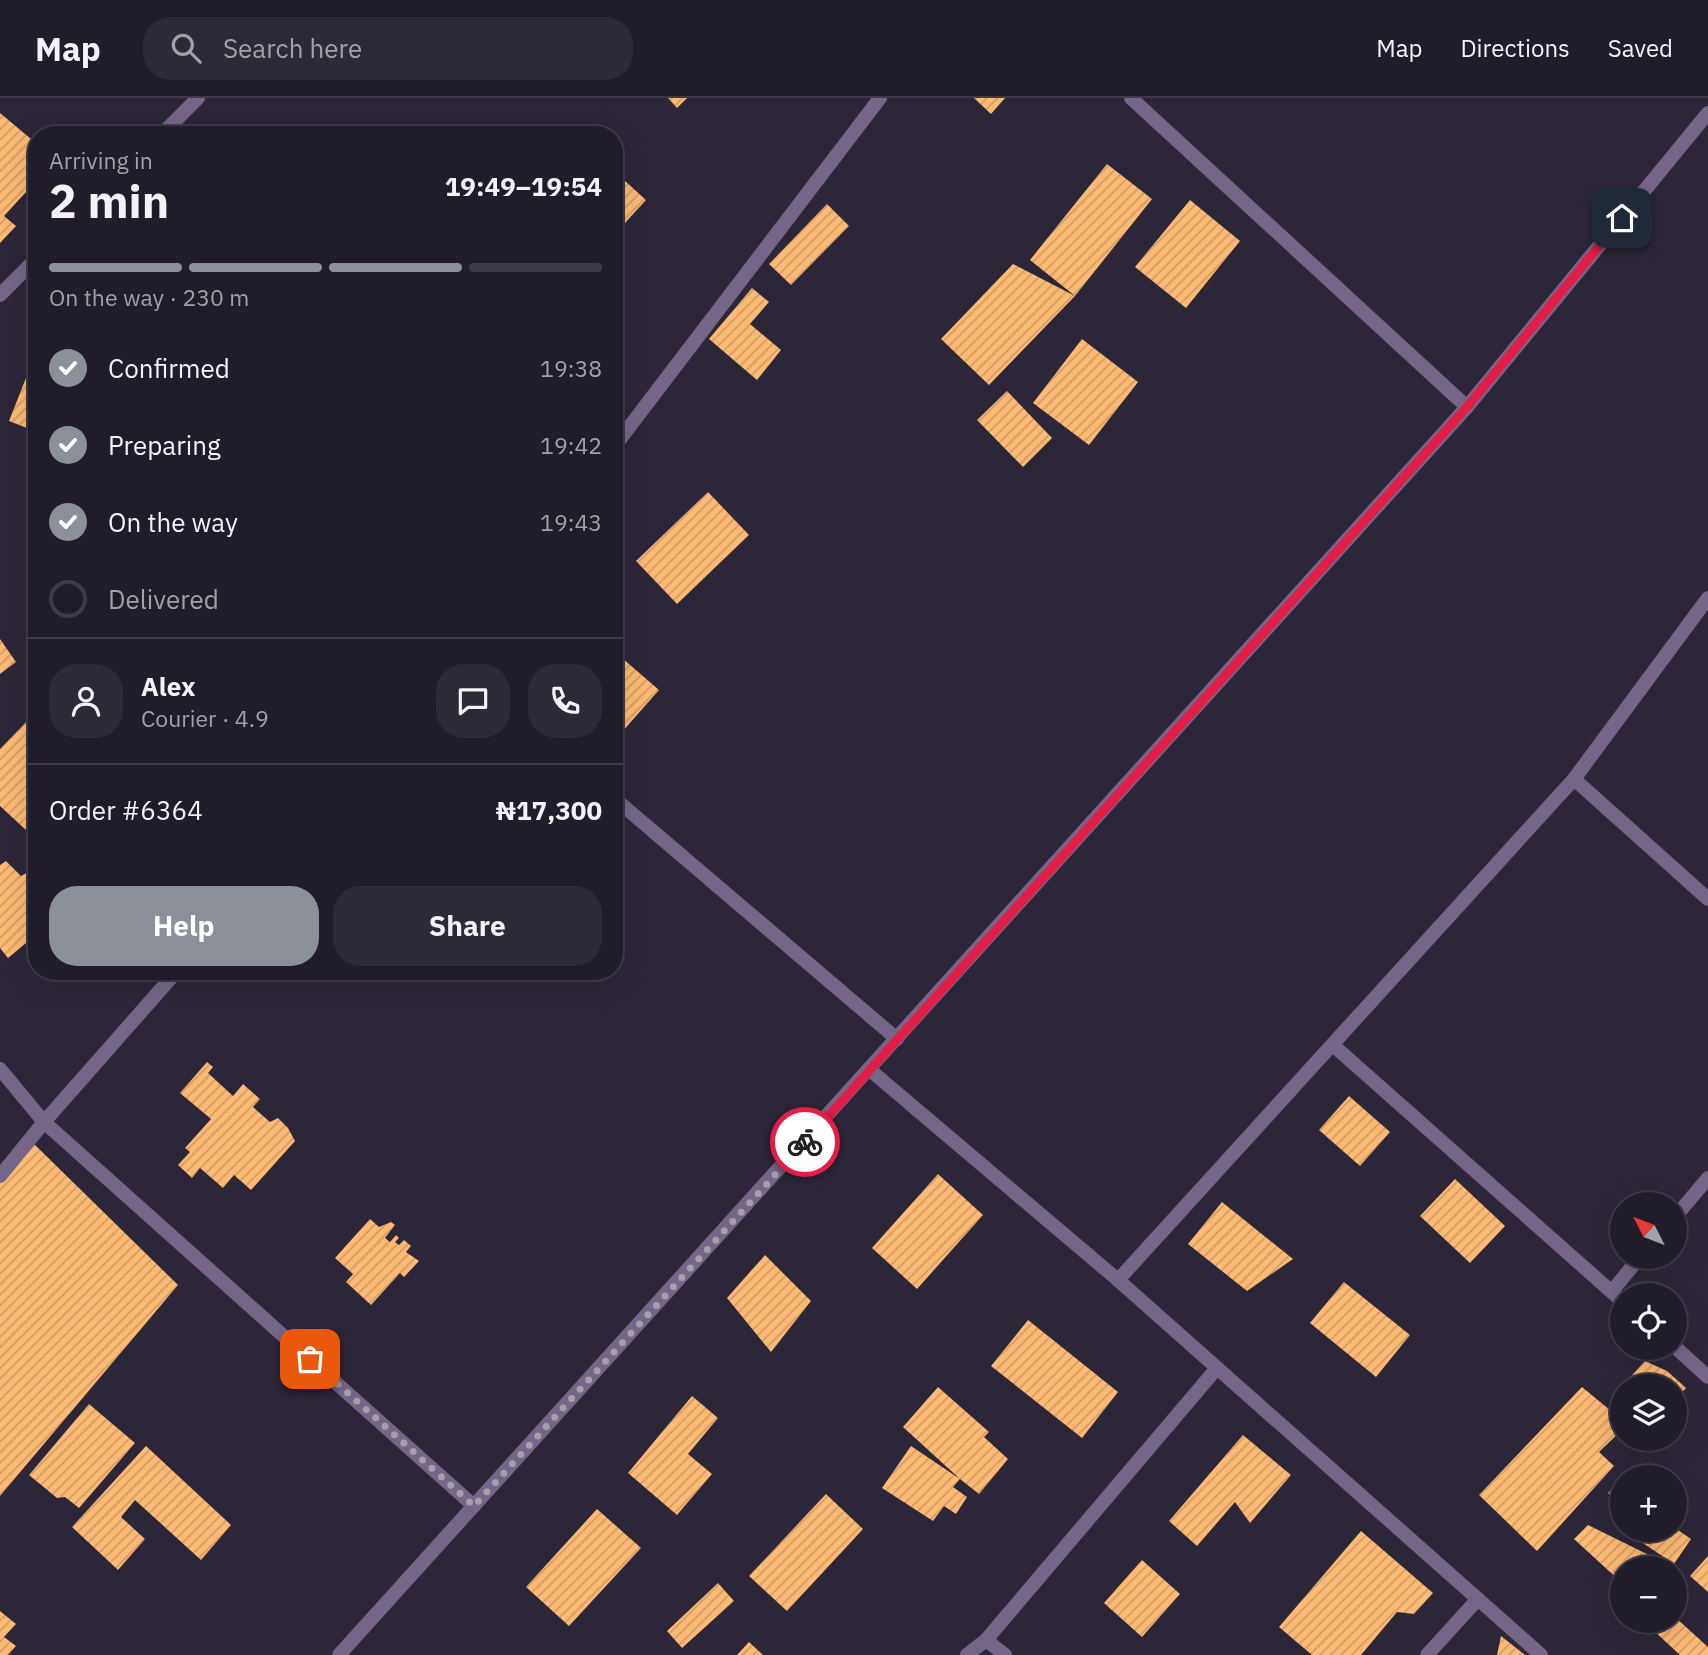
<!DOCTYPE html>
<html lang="en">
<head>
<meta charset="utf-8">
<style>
  :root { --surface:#211c2a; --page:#2d2936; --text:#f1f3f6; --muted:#a2a1a8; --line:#3e3a47; --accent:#8c9099 }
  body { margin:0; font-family:"IBM Plex Sans",sans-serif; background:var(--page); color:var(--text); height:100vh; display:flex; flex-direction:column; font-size:26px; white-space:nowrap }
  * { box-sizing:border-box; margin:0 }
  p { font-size:23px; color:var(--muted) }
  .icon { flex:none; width:38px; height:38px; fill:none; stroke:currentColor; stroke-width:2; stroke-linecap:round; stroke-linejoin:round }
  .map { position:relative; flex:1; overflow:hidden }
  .side { position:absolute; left:28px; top:28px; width:595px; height:854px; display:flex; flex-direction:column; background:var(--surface); border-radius:28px; box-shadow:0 7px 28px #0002,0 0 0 2px var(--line) }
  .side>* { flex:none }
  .needle { width:46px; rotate:312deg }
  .controls { position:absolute; left:1610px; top:1094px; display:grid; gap:14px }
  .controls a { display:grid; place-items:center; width:77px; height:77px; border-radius:50%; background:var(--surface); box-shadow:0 7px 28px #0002,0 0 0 2px var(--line); font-size:35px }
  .pin { position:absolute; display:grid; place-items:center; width:60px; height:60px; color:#fff; margin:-30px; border-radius:14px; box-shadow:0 4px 10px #0006 }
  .courier { position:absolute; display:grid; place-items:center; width:70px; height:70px; margin:-35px; border:5px solid #e11d48; border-radius:50%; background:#fff; color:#222; box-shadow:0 2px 9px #0007 }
  .headline em { font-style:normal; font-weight:800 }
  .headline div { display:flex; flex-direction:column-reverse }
  .headline { display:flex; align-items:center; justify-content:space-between; height:119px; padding:0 21px }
  h1 { font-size:46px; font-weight:800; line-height:52px }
  .bar { display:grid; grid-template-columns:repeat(4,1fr); gap:10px 7px; align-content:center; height:84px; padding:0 21px }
  .bar i { height:9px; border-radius:5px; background:var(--line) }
  .bar .selected { background:var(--accent) }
  .bar p { grid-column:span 4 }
  .line { display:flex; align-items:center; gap:18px; padding:0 21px; border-top:2px solid var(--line) }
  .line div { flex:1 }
  .round { display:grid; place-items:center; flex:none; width:74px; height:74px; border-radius:28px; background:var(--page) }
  ol { padding:0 21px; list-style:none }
  li { display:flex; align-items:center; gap:21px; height:77px }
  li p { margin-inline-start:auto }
  li .icon { padding:7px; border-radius:50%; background:var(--accent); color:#fff; stroke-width:4 }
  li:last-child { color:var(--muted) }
  li i { width:38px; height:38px; border:4px solid var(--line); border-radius:50% }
  .primary-button { display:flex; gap:14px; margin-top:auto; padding:14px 21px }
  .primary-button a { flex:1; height:80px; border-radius:28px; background:var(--accent); color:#fff; font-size:28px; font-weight:800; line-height:80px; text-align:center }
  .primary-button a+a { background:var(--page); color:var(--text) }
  header { display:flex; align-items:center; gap:42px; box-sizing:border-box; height:98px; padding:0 35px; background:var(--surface); border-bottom:2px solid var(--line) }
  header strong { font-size:33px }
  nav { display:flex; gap:38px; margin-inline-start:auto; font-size:24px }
  .search { width:490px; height:63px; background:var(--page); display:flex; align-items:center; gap:18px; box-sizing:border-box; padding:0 24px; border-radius:28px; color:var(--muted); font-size:26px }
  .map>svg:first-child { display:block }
  .building { fill:url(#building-hatch) }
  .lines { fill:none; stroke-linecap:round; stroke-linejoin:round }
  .minor { stroke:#756687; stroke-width:14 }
  .done { stroke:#a49fad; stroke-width:7; stroke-dasharray:0 12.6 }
  .route { stroke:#e11d48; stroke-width:9 }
</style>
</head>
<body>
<header>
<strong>Map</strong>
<div class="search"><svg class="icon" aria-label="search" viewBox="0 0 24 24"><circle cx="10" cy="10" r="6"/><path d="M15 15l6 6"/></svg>Search here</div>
<nav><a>Map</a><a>Directions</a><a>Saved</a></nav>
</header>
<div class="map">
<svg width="1708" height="1557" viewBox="0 0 1708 1557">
  <defs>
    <pattern id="building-hatch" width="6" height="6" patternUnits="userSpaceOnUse" patternTransform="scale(1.75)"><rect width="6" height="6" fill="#fdba73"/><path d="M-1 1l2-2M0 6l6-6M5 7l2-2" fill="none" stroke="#cf9c68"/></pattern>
  </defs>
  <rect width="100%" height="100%" fill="#2c2638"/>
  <g class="building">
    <path d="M 668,0 L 687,0 L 677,10 Z"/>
    <path d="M 974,0 L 1005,0 L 991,16 Z"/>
    <path d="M 0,15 L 37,46 L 37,82 L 4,118 L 16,128 L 0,145 Z"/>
    <path d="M 565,28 L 575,37 L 557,37 Z"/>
    <path d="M 1107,66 L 1152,101 L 1075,198 L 989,287 L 941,241 L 1013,166 L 1075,198 L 1030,162 Z"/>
    <path d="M 614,73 L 646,102 L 614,137 Z"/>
    <path d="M 1190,102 L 1240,143 L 1186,210 L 1135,169 Z"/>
    <path d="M 827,106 L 849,128 L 791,187 L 769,166 Z"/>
    <path d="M 752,190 L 769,204 L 750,226 L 781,252 L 757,282 L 709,241 Z"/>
    <path d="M 1082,241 L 1138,284 L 1089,347 L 1033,305 Z"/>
    <path d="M 37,252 L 37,334 L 9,323 Z"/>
    <path d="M 1007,293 L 1052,340 L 1023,369 L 977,322 Z"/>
    <path d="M 708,394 L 749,437 L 677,506 L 636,463 Z"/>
    <path d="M 0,541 L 16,564 L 0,576 Z"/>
    <path d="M 614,553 L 659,592 L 614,643 Z"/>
    <path d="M 29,621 L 37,629 L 37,722 L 27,733 L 0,708 L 0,651 Z"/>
    <path d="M 6,763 L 21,778 L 28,774 L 37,786 L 37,836 L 8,860 L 0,850 L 0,767 Z"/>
    <path d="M 207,964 L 213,969 L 208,975 L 233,998 L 243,986 L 260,1001 L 253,1009 L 270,1024 L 278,1020 L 288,1030 L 295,1043 L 251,1092 L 234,1077 L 223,1090 L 200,1070 L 192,1080 L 178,1067 L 190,1054 L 185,1050 L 211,1021 L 180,995 Z"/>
    <path d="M 1349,998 L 1390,1034 L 1360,1068 L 1319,1032 Z"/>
    <path d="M 33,1045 L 178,1187 L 0,1398 L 0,1085 Z"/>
    <path d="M 938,1076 L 983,1117 L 917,1191 L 872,1150 Z"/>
    <path d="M 1455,1081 L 1505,1128 L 1470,1165 L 1420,1118 Z"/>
    <path d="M 1222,1104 L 1293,1161 L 1247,1193 L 1188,1146 Z"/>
    <path d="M 370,1121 L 379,1129 L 391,1124 L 395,1127 L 385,1140 L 390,1144 L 396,1137 L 399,1140 L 395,1144 L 399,1147 L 404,1142 L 411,1148 L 406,1154 L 419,1163 L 404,1179 L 400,1175 L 371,1207 L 346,1184 L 353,1176 L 335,1160 Z"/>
    <path d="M 765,1157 L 811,1203 L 771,1254 L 727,1200 Z"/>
    <path d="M 1344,1184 L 1410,1237 L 1376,1279 L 1310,1225 Z"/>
    <path d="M 1028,1222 L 1118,1294 L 1082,1340 L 991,1268 Z"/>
    <path d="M 1645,1263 L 1667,1273 L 1686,1290 L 1675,1302 L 1675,1288 L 1622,1288 L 1622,1307 L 1613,1298 Z"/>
    <path d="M 938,1289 L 989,1334 L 984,1339 L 1008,1361 L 979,1396 L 960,1381 L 953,1389 L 967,1399 L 956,1416 L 944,1408 L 933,1423 L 882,1390 L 911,1348 L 960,1381 L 903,1329 Z"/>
    <path d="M 1582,1289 L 1622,1322 L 1622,1332 L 1599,1354 L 1614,1368 L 1537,1453 L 1479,1397 Z"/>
    <path d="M 692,1298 L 718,1320 L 688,1356 L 712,1376 L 677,1417 L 628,1375 Z"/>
    <path d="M 89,1306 L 135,1345 L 79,1410 L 65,1399 L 57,1400 L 29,1377 Z"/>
    <path d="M 1243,1337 L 1291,1377 L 1250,1425 L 1235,1404 L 1197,1448 L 1169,1423 Z"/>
    <path d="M 146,1348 L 231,1427 L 201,1462 L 135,1402 L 121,1419 L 145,1441 L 118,1472 L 72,1429 Z"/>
    <path d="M 1622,1379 L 1622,1409 L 1608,1395 Z"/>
    <path d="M 826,1396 L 863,1431 L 787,1513 L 749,1478 Z"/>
    <path d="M 597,1411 L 641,1450 L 569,1528 L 526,1489 Z"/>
    <path d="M 1588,1427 L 1653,1459 L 1647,1470 L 1622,1470 L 1622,1485 L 1574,1441 Z"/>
    <path d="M 1675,1430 L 1691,1441 L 1674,1466 L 1634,1439 L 1639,1432 Z"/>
    <path d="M 1361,1433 L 1433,1495 L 1414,1516 L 1397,1514 L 1361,1557 L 1312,1557 L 1279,1529 Z"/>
    <path d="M 1708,1458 L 1708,1494 L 1690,1478 Z"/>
    <path d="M 1142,1462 L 1180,1496 L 1142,1539 L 1104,1505 Z"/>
    <path d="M 718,1485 L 734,1503 L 682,1550 L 667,1533 Z"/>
    <path d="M 0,1513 L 16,1526 L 4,1539 L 16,1548 L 8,1557 L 0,1557 Z"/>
    <path d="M 1675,1519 L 1708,1549 L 1708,1557 L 1680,1557 L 1652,1531 L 1660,1522 L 1675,1522 Z"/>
    <path d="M 1501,1538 L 1525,1557 L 1497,1557 Z"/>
    <path d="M 749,1544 L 763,1557 L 737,1557 Z"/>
  </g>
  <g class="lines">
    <g class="minor">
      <path d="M 1131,0 L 1467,309"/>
      <path d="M 161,37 L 198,0"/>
      <path d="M 0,197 L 37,160"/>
      <path d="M 614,349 L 880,0"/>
      <path d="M 1574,681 L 1708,801"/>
      <path d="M 614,700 L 897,941"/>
      <path d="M 1334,948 L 1622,1203"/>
      <path d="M 0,971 L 44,1024 L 474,1408"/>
      <path d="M 870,972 L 1118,1182 L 1541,1557"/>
      <path d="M 0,1078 L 44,1024 L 177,873"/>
      <path d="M 1675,1119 L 1708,1080"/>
      <path d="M 1118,1182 L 1574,681 L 1708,500"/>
      <path d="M 1612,1193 L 1641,1158"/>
      <path d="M 1675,1249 L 1708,1279"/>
      <path d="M 986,1542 L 1005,1557"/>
      <path d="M 339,1557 L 1467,309 L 1708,15"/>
      <path d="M 967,1557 L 986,1542 L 1217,1270"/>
      <path d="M 1427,1557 L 1478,1501"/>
    </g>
  </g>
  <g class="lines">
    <path class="done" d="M 310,1261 L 474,1408 L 805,1044"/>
    <path class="route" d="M 805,1044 L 1467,309 L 1622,120"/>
  </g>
</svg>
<div class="controls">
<a><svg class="needle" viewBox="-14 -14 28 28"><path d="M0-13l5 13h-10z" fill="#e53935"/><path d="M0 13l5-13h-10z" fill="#a2a1a8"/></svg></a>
<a><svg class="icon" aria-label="locate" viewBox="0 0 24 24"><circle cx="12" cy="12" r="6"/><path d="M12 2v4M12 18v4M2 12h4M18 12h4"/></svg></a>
<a><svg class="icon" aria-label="layers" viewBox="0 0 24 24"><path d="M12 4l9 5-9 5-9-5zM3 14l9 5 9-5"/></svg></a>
<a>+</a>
<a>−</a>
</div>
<div class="pin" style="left:310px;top:1261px;background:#ea580c"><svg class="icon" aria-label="bag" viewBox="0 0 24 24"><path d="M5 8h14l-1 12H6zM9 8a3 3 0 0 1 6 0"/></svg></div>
<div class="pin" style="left:1622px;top:120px;background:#1f2937"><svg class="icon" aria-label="home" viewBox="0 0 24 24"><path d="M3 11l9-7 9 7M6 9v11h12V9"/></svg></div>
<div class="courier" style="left:805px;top:1044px"><svg class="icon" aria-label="bike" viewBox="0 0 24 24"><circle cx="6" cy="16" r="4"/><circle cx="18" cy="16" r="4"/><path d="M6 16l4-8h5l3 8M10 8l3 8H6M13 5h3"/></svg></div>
<section class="side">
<div class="headline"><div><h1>2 min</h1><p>Arriving in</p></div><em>19:49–19:54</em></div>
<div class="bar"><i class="selected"></i><i class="selected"></i><i class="selected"></i><i></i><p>On the way · 230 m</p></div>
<ol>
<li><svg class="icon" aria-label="check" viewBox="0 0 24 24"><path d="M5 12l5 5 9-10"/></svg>Confirmed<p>19:38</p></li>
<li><svg class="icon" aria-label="check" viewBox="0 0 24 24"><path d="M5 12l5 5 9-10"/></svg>Preparing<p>19:42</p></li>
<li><svg class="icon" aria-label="check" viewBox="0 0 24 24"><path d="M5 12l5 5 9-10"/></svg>On the way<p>19:43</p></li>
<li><i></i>Delivered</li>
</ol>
<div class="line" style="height:126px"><a class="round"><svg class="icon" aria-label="person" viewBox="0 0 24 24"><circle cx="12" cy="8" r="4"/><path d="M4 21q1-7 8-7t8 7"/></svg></a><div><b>Alex</b><p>Courier · 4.9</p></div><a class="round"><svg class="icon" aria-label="chat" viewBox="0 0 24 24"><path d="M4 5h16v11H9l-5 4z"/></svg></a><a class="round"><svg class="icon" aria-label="phone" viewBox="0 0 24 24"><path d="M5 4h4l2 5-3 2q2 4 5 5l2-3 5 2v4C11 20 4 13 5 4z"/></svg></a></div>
<div class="line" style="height:91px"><div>Order #6364</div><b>₦17,300</b></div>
<div class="primary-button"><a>Help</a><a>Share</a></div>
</section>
</div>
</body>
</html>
